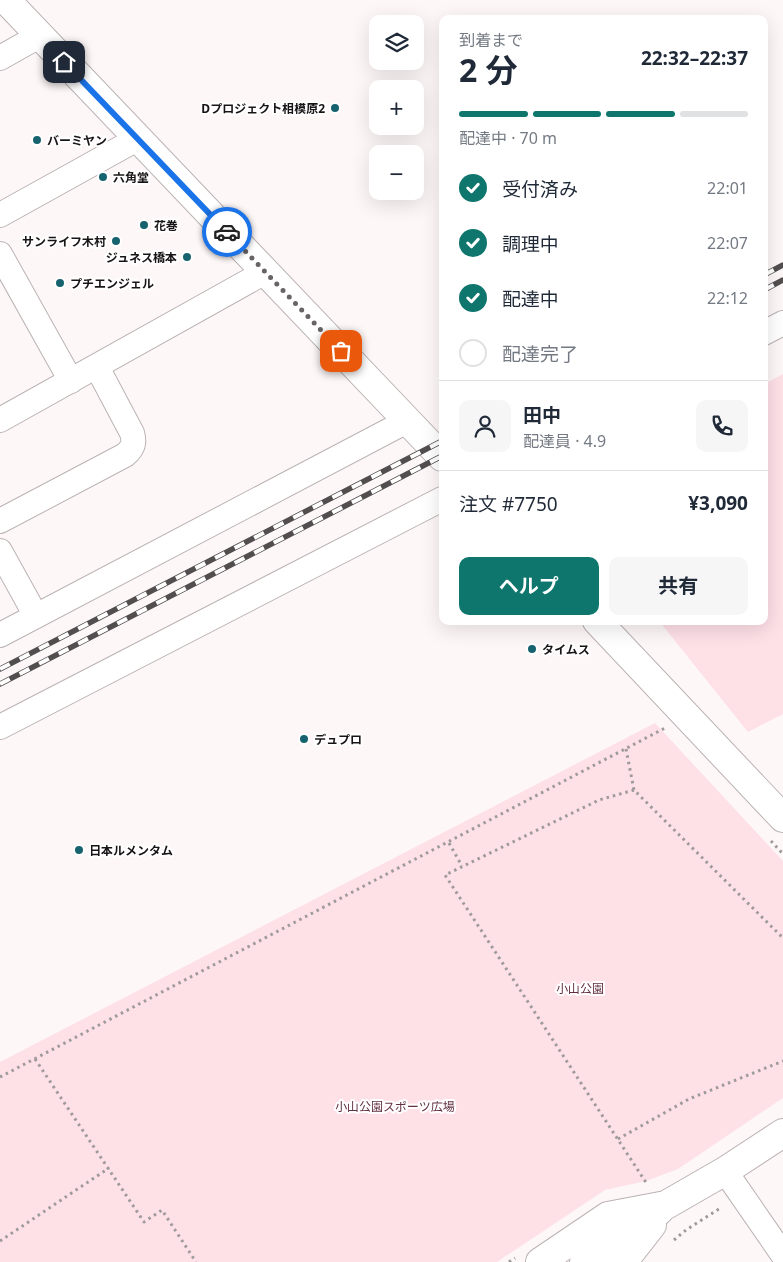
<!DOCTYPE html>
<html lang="ja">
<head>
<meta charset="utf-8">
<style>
  :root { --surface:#fff; --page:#f6f6f7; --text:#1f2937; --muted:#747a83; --line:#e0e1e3; --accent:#0f766e }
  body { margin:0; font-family:"Noto Sans","Noto Sans JP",sans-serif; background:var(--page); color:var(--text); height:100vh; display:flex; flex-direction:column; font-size:19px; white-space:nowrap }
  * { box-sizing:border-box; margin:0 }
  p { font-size:16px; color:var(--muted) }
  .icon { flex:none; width:28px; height:28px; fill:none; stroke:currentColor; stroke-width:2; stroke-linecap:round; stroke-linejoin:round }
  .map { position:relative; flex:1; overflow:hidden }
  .drawer { position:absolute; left:439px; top:15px; width:329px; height:610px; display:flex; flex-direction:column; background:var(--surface); border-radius:10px; box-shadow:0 5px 20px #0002 }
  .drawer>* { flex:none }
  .tools { position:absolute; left:369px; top:15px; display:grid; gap:10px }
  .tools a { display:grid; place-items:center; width:55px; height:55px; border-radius:10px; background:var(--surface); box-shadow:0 5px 20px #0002; font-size:25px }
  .pin { position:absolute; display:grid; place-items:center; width:42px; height:42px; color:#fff; margin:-21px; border-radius:10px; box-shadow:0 2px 8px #0006 }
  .courier { position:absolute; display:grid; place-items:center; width:50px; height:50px; margin:-25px; border:4px solid #1a73e8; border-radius:50%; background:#fff; color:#222; box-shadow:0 1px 6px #0007 }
  .headline em { font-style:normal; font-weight:700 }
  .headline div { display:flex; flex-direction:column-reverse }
  .headline { display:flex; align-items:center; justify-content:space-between; height:85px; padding:0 20px }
  h1 { font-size:32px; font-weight:700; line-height:38px }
  .bar { display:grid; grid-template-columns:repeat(4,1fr); gap:8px 5px; align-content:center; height:60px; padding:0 20px }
  .bar i { height:6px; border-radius:4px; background:var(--line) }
  .bar .on { background:var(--accent) }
  .bar p { grid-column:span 4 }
  .line { display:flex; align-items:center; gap:12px; padding:0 20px; border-top:1px solid var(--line) }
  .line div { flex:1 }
  .round { display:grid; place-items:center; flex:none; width:52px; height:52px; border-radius:10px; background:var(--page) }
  ol { padding:0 20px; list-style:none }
  li { display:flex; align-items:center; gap:15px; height:55px }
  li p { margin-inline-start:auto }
  li .icon { padding:5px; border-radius:50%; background:var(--accent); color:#fff; stroke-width:4 }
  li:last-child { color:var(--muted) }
  li i { width:28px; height:28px; border:2px solid var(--line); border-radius:50% }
  .primary-button { display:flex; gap:10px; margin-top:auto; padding:10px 20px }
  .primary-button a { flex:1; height:58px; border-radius:10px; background:var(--accent); color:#fff; font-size:20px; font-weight:700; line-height:58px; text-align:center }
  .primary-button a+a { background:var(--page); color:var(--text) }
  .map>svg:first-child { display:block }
  .green { fill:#fee0e7 }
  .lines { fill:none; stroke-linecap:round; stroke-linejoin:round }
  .minor-casing { stroke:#bbb2b4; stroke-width:26 }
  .tertiary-casing { stroke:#bbb2b4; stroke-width:30 }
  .path { stroke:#9f9a9b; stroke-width:3; stroke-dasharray:2.5 4; stroke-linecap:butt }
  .minor { stroke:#fff; stroke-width:24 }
  .tertiary { stroke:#fff; stroke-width:28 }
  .rail-casing { stroke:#524e4f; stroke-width:5.5 }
  .rail { stroke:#fff; stroke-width:4; stroke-dasharray:11; stroke-linecap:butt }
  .done { stroke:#686364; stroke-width:5; stroke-dasharray:0 9 }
  .route { stroke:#1a73e8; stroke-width:6 }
  .poi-dot { fill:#17626f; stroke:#fff; stroke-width:2 }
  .labels { text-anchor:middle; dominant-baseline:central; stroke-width:4; stroke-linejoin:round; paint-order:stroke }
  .poi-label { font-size:12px; font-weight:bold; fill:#171415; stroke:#fff; text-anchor:start }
  .park-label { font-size:12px; fill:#633040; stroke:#fff }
</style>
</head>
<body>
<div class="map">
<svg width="783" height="1262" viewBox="0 0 783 1262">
  <rect width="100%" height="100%" fill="#fef7f8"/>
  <g class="green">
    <path d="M 783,374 L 783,714 L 748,732 L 659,621 L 764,621 L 764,384 Z"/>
    <path d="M 655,723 L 783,861 L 783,1098 L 678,1169 L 646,1181 L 605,1190 L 497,1262 L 0,1262 L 0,1062 Z"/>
  </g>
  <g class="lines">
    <defs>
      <g id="minor">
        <path d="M 0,58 L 39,36"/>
        <path d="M 0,215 L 137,139"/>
        <path d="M 0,254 L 71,381"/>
        <path d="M 764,333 L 783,323"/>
        <path d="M 0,420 L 265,272"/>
        <path d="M 0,521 L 125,455 C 133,448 135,443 132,433 L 97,367"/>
        <path d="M 0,551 L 36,616"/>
        <path d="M 0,635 L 407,421"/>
        <path d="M 0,727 L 442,499"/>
        <path d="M 725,1171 L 783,1255"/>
      </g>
      <g id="tertiary">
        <path d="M 6,0 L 442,457"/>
        <path d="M 597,621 L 783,818"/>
        <path d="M 540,1262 L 608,1216 L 666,1205 L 725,1171 L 783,1133"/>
        <path d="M 584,1262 L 659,1211"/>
        <path d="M 623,1262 L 652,1225"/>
      </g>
    </defs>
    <use href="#minor" class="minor-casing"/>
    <use href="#tertiary" class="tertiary-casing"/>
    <g class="path">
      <path d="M 626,749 L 634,790 L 783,938"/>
      <path d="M 634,790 L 599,800 L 445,875 L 647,1184"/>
      <path d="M 771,841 L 783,854"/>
      <path d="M 449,843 L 462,866"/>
      <path d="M 35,1059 L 144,1222 L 162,1210 L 196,1262"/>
      <path d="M 0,1077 L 665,728"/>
      <path d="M 618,1139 L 689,1099 L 783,1061"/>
      <path d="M 674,1240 L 686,1230 L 722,1207"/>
      <path d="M 0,1241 L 109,1168"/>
      <path d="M 509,1262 L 515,1258"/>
    </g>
    <use href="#minor" class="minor"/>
    <use href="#tertiary" class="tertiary"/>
    <defs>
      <g id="rail">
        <path d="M 764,275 L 783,265"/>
        <path d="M 764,290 L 783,280"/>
        <path d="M 0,669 L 442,441"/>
        <path d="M 0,684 L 442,456"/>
      </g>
    </defs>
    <use href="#rail" class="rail-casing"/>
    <use href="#rail" class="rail"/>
  </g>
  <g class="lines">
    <path class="done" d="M 227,232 L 341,351"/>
    <path class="route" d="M 64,62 L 227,232"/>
  </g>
  <g class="poi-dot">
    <circle cx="335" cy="108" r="5"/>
    <circle cx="37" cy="140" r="5"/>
    <circle cx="103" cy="177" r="5"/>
    <circle cx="144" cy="225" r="5"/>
    <circle cx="116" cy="241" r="5"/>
    <circle cx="187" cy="257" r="5"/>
    <circle cx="60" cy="283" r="5"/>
    <circle cx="532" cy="649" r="5"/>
    <circle cx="304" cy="739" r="5"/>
    <circle cx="79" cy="850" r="5"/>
  </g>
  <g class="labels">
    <g class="poi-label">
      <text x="325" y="108" text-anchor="end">Dプロジェクト相模原2</text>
      <text x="47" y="140">バーミヤン</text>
      <text x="113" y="177">六角堂</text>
      <text x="154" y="225">花巻</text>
      <text x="106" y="241" text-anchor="end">サンライフ木村</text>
      <text x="177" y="257" text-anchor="end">ジュネス橋本</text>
      <text x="70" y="283">プチエンジェル</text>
      <text x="542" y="649">タイムス</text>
      <text x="314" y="739">デュプロ</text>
      <text x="89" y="850">日本ルメンタム</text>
    </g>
    <g class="park-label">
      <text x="580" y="988">小山公園</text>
      <text x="395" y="1106">小山公園スポーツ広場</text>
    </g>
  </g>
</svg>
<div class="tools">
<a><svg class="icon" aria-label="layers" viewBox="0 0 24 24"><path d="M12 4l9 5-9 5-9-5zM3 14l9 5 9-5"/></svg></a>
<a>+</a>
<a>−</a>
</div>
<div class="pin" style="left:341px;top:351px;background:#ea580c"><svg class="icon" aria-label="bag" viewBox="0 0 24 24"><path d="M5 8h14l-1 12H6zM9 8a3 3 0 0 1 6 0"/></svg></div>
<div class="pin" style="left:64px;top:62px;background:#1f2937"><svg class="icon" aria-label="home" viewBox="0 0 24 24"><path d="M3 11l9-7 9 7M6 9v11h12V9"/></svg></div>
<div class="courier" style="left:227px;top:232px"><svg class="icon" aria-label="car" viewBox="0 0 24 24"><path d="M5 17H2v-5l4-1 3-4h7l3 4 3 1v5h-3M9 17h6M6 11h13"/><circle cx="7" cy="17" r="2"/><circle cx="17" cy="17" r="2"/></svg></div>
<section class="drawer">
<div class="headline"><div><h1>2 分</h1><p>到着まで</p></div><em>22:32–22:37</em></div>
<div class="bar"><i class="on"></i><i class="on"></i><i class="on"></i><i></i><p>配達中 · 70 m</p></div>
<ol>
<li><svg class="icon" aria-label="check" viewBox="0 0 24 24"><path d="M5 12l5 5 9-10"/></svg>受付済み<p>22:01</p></li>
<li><svg class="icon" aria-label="check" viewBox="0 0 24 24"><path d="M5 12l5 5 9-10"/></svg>調理中<p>22:07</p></li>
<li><svg class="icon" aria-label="check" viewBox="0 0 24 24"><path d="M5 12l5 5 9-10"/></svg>配達中<p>22:12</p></li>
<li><i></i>配達完了</li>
</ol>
<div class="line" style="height:90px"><a class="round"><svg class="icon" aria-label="person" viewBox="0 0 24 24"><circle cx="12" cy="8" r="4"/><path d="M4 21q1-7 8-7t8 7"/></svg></a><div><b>田中</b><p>配達員 · 4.9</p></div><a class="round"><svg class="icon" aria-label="phone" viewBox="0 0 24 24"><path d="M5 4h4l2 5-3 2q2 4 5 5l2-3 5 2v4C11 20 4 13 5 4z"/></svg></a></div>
<div class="line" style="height:65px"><div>注文 #7750</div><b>¥3,090</b></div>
<div class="primary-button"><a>ヘルプ</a><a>共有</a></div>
</section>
</div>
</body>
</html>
